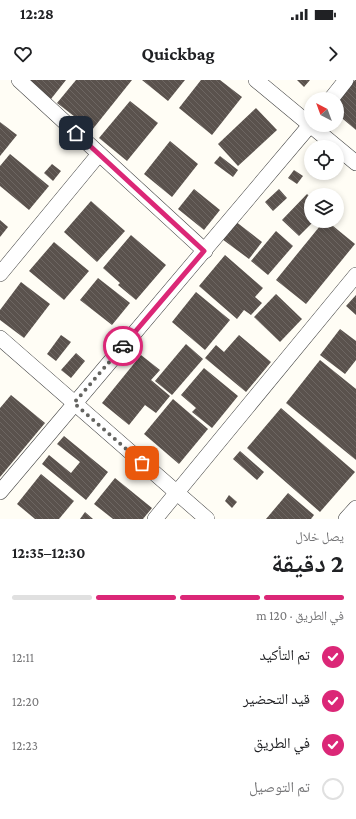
<!DOCTYPE html>
<html lang="ar">
<head>
<meta charset="utf-8">
<style>
  :root { --surface:#fff; --page:#f2f2f2; --text:#202124; --muted:#757577; --line:#e0e0e0; --accent:#db2777 }
  body { margin:0; font-family:"Crimson Pro","Noto Naskh Arabic",serif; background:var(--page); color:var(--text); direction:rtl; height:100vh; display:flex; flex-direction:column; font-size:15px; white-space:nowrap }
  * { box-sizing:border-box; margin:0 }
  p { font-size:13px; color:var(--muted) }
  .icon { flex:none; width:22px; height:22px; fill:none; stroke:currentColor; stroke-width:2; stroke-linecap:round; stroke-linejoin:round }
  .map { position:relative; height:439px; overflow:hidden; direction:ltr }
  .details { display:flex; flex-direction:column; background:var(--surface); flex:1 }
  .details>* { flex:none }
  .needle { width:26px; rotate:319deg }
  .fabs { position:absolute; left:304px; top:12px; display:grid; gap:8px }
  .fabs a { display:grid; place-items:center; width:40px; height:40px; border-radius:50%; background:var(--surface); box-shadow:0 2px 6px #0003; font-size:20px }
  .pin { position:absolute; display:grid; place-items:center; width:34px; height:34px; color:#fff; margin:-17px; border-radius:8px; box-shadow:0 2px 6px #0006 }
  .courier { position:absolute; display:grid; place-items:center; width:40px; height:40px; margin:-20px; border:3px solid #db2777; border-radius:50%; background:#fff; color:#222; box-shadow:0 1px 5px #0007 }
  .summary em { font-style:normal; font-weight:700 }
  .summary div { display:flex; flex-direction:column-reverse }
  .summary { display:flex; align-items:center; justify-content:space-between; height:68px; padding:0 12px }
  h1 { font-size:26px; font-weight:700; line-height:30px }
  .bar { display:grid; grid-template-columns:repeat(4,1fr); gap:6px 4px; align-content:center; height:48px; padding:0 12px }
  .bar i { height:5px; border-radius:3px; background:var(--line) }
  .bar .active { background:var(--accent) }
  .bar p { grid-column:span 4 }
  ol { padding:0 12px; list-style:none }
  li { display:flex; align-items:center; gap:12px; height:44px }
  li p { margin-inline-start:auto }
  li .icon { padding:4px; border-radius:50%; background:var(--accent); color:#fff; stroke-width:4 }
  li:last-child { color:var(--muted) }
  li i { width:22px; height:22px; border:2px solid var(--line); border-radius:50% }
  .status { display:flex; justify-content:space-between; align-items:center; height:28px; padding:0 20px; background:var(--surface); direction:ltr }
  .status svg { height:11px; fill:currentColor }
  header { display:flex; justify-content:space-between; align-items:center; height:52px; padding:0 12px; background:var(--surface); font-size:18px; font-weight:700 }
  .map>svg:first-child { display:block }
  .building { fill:url(#building-back-hatch) }
  .lines { fill:none; stroke-linecap:round; stroke-linejoin:round }
  .street-casing { stroke:#444; stroke-width:16 }
  .street { stroke:#fff; stroke-width:15 }
  .done { stroke:#646461; stroke-width:4; stroke-dasharray:0 7.2 }
  .route { stroke:#db2777; stroke-width:5 }
</style>
</head>
<body>
<div class="status"><b>12:28</b><svg viewBox="0 0 49 12"><path d="M0 12V9h3v3zM5 12V6h3v6zM10 12V3h3v9zM15 12V0h3v12zM26 1h20v11H26zM47 4h2v5h-2z"/></svg></div>
<header><svg class="icon" aria-label="forward" viewBox="0 0 24 24"><path d="M9 5l7 7-7 7"/></svg>Quickbag<svg class="icon" aria-label="heart" viewBox="0 0 24 24"><path d="M12 20l-8-8c-3-5 5-10 8-4 3-6 11-1 8 4z"/></svg></header>
<div class="map">
<svg width="356" height="439" viewBox="0 0 356 439">
  <defs>
    <pattern id="building-back-hatch" width="6" height="6" patternUnits="userSpaceOnUse"><rect width="6" height="6" fill="#5a524d"/><path d="M-1 5l2 2M0 0l6 6M5-1l2 2" fill="none" stroke="#6d6662"/></pattern>
  </defs>
  <rect width="100%" height="100%" fill="#fffdf5"/>
  <g class="building">
    <path d="M 27,0 L 66,0 L 51,19 Z"/>
    <path d="M 76,0 L 132,0 L 92,50 L 57,23 Z"/>
    <path d="M 142,0 L 185,0 L 168,21 Z"/>
    <path d="M 201,0 L 220,0 L 242,17 L 212,55 L 179,28 Z"/>
    <path d="M 297,0 L 310,0 L 304,7 Z"/>
    <path d="M 355,0 L 356,0 L 356,50 L 337,34 L 337,21 Z"/>
    <path d="M 130,21 L 158,43 L 127,81 L 99,58 Z"/>
    <path d="M 256,28 L 277,50 L 238,86 L 218,64 Z"/>
    <path d="M 0,42 L 17,55 L 0,76 Z"/>
    <path d="M 170,61 L 198,84 L 172,117 L 144,94 Z"/>
    <path d="M 10,74 L 49,106 L 29,130 L 0,106 L 0,86 Z"/>
    <path d="M 220,76 L 238,90 L 233,97 L 214,83 Z"/>
    <path d="M 52,84 L 61,91 L 53,101 L 44,93 Z"/>
    <path d="M 294,90 L 303,96 L 297,104 L 288,98 Z"/>
    <path d="M 194,109 L 220,130 L 204,150 L 178,129 Z"/>
    <path d="M 279,109 L 287,118 L 273,131 L 265,122 Z"/>
    <path d="M 307,114 L 311,118 L 311,141 L 314,141 L 299,156 L 282,140 Z"/>
    <path d="M 91,121 L 125,151 L 97,182 L 64,152 Z"/>
    <path d="M 0,140 L 8,147 L 0,157 Z"/>
    <path d="M 235,141 L 262,162 L 249,179 L 222,159 Z"/>
    <path d="M 324,141 L 327,141 L 355,164 L 306,224 L 276,200 Z"/>
    <path d="M 276,151 L 293,166 L 268,195 L 251,181 Z"/>
    <path d="M 131,155 L 166,185 L 136,220 L 118,205 L 120,203 L 103,188 Z"/>
    <path d="M 54,162 L 89,191 L 64,220 L 29,191 Z"/>
    <path d="M 225,175 L 263,208 L 255,217 L 262,223 L 251,235 L 244,230 L 237,239 L 199,206 Z"/>
    <path d="M 98,198 L 130,223 L 112,245 L 80,220 Z"/>
    <path d="M 21,202 L 50,224 L 24,258 L 0,240 L 0,230 Z"/>
    <path d="M 196,212 L 230,240 L 205,270 L 172,242 Z"/>
    <path d="M 276,214 L 302,239 L 280,262 L 254,237 Z"/>
    <path d="M 356,215 L 356,235 L 346,226 Z"/>
    <path d="M 340,249 L 356,261 L 356,280 L 345,294 L 320,275 Z"/>
    <path d="M 61,255 L 71,262 L 56,281 L 47,274 Z"/>
    <path d="M 239,255 L 271,282 L 246,312 L 205,278 L 216,265 L 224,272 Z"/>
    <path d="M 186,264 L 203,279 L 172,315 L 155,301 Z"/>
    <path d="M 76,273 L 85,281 L 71,298 L 61,290 Z"/>
    <path d="M 141,275 L 160,290 L 151,300 L 170,316 L 156,333 L 145,325 L 129,345 L 102,323 Z"/>
    <path d="M 320,280 L 356,309 L 356,380 L 286,323 Z"/>
    <path d="M 204,288 L 238,316 L 212,348 L 192,332 L 196,328 L 181,315 Z"/>
    <path d="M 11,315 L 45,343 L 0,397 L 0,328 Z"/>
    <path d="M 173,319 L 208,349 L 179,384 L 144,354 Z"/>
    <path d="M 281,328 L 355,392 L 320,432 L 247,368 Z"/>
    <path d="M 64,356 L 108,392 L 86,420 L 42,384 L 49,375 L 71,393 L 80,382 L 57,364 Z"/>
    <path d="M 240,371 L 264,392 L 257,400 L 233,379 Z"/>
    <path d="M 41,394 L 74,421 L 59,439 L 35,439 L 17,424 Z"/>
    <path d="M 115,398 L 152,428 L 143,439 L 113,439 L 94,424 Z"/>
    <path d="M 288,413 L 314,435 L 311,439 L 266,439 Z"/>
    <path d="M 229,415 L 237,422 L 232,428 L 225,421 Z"/>
    <path d="M 85,432 L 93,439 L 80,439 Z"/>
  </g>
  <g class="lines">
    <defs>
      <g id="street">
        <path d="M 19,0 L 205,171"/>
        <path d="M 256,0 L 356,83"/>
        <path d="M 331,19 L 346,0"/>
        <path d="M 0,194 L 99,74"/>
        <path d="M 0,258 L 207,439"/>
        <path d="M 0,412 L 311,44"/>
        <path d="M 155,439 L 356,195"/>
        <path d="M 346,439 L 356,428"/>
      </g>
    </defs>
    <use href="#street" class="street-casing"/>
    <use href="#street" class="street"/>
  </g>
  <g class="lines">
    <path class="done" d="M 123,266 L 74,323 L 142,383"/>
    <path class="route" d="M 76,53 L 204,171 L 123,266"/>
  </g>
</svg>
<div class="fabs">
<a><svg class="needle" viewBox="-14 -14 28 28"><path d="M0-13l5 13h-10z" fill="#e53935"/><path d="M0 13l5-13h-10z" fill="#757577"/></svg></a>
<a><svg class="icon" aria-label="locate" viewBox="0 0 24 24"><circle cx="12" cy="12" r="6"/><path d="M12 2v4M12 18v4M2 12h4M18 12h4"/></svg></a>
<a><svg class="icon" aria-label="layers" viewBox="0 0 24 24"><path d="M12 4l9 5-9 5-9-5zM3 14l9 5 9-5"/></svg></a>
</div>
<div class="pin" style="left:142px;top:383px;background:#ea580c"><svg class="icon" aria-label="bag" viewBox="0 0 24 24"><path d="M5 8h14l-1 12H6zM9 8a3 3 0 0 1 6 0"/></svg></div>
<div class="pin" style="left:76px;top:53px;background:#1f2937"><svg class="icon" aria-label="home" viewBox="0 0 24 24"><path d="M3 11l9-7 9 7M6 9v11h12V9"/></svg></div>
<div class="courier" style="left:123px;top:266px"><svg class="icon" aria-label="car" viewBox="0 0 24 24"><path d="M5 17H2v-5l4-1 3-4h7l3 4 3 1v5h-3M9 17h6M6 11h13"/><circle cx="7" cy="17" r="2"/><circle cx="17" cy="17" r="2"/></svg></div>
</div>
<section class="details">
<div class="summary"><div><h1>2 دقيقة</h1><p>يصل خلال</p></div><em>12:30–12:35</em></div>
<div class="bar"><i class="active"></i><i class="active"></i><i class="active"></i><i></i><p>في الطريق · 120 m</p></div>
<ol>
<li><svg class="icon" aria-label="check" viewBox="0 0 24 24"><path d="M5 12l5 5 9-10"/></svg>تم التأكيد<p>12:11</p></li>
<li><svg class="icon" aria-label="check" viewBox="0 0 24 24"><path d="M5 12l5 5 9-10"/></svg>قيد التحضير<p>12:20</p></li>
<li><svg class="icon" aria-label="check" viewBox="0 0 24 24"><path d="M5 12l5 5 9-10"/></svg>في الطريق<p>12:23</p></li>
<li><i></i>تم التوصيل</li>
</ol>
</section>
</body>
</html>
